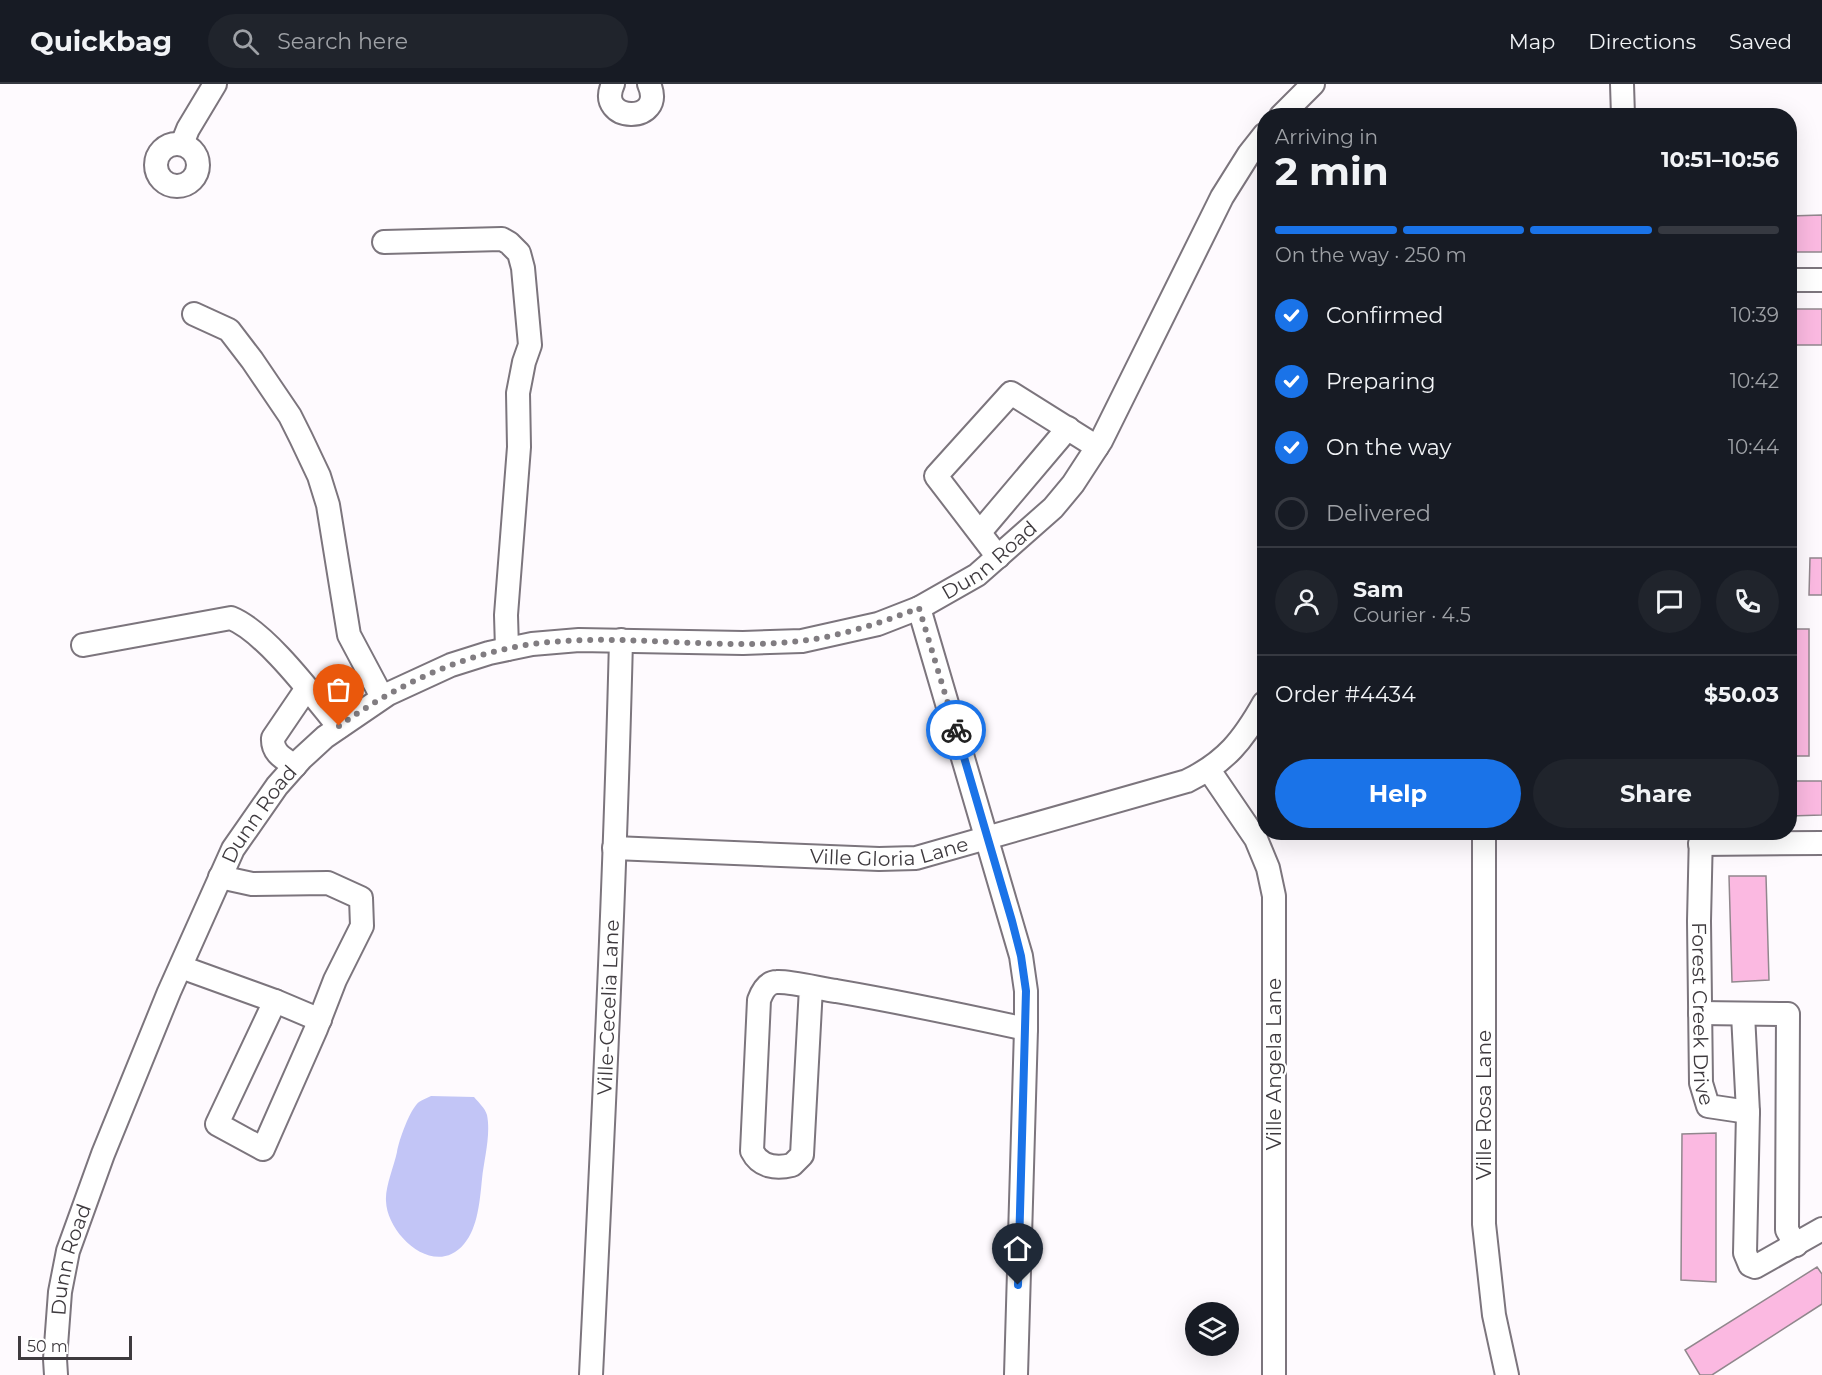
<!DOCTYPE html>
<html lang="en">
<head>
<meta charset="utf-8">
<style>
  :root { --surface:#171b24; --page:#20242c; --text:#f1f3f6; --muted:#9ea1a6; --line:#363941; --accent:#1a73e8 }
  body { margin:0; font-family:Montserrat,sans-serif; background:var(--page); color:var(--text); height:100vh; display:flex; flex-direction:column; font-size:22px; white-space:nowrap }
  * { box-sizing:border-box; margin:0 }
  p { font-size:20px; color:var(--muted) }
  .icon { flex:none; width:33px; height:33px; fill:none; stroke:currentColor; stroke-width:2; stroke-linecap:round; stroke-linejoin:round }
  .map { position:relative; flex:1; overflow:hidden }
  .sheet { position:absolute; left:1257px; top:24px; width:540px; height:732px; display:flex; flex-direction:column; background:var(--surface); border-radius:24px; box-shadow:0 6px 24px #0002 }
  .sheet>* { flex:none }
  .tools { position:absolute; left:1185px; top:1218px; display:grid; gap:12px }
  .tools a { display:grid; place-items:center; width:54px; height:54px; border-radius:50%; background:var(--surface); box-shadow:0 6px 24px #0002; font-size:30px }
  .scale { position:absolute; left:18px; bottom:15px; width:114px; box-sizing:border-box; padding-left:6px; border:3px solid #3e3a3e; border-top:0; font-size:16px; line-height:21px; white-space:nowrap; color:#3e3a3e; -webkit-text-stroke:4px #fff; paint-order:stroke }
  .pin { position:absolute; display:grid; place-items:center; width:51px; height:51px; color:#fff; margin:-62px -26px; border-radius:50% 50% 50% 0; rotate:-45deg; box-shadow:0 0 6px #0007 }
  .pin .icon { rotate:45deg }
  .courier { position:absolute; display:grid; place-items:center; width:60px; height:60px; margin:-30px; border:4px solid #1a73e8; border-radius:50%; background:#fff; color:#222; box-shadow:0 2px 8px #0007 }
  .overview em { font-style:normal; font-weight:700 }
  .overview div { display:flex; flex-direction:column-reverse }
  .overview { display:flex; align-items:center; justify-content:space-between; height:102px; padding:0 18px }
  h1 { font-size:39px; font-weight:700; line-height:45px }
  .bar { display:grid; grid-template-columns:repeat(4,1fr); gap:9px 6px; align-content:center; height:72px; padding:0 18px }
  .bar i { height:8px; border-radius:4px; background:var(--line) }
  .bar .on { background:var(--accent) }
  .bar p { grid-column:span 4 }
  .line { display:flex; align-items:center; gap:15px; padding:0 18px; border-top:2px solid var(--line) }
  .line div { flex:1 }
  .round { display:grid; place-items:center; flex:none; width:63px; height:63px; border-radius:32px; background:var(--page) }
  ol { padding:0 18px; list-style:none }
  li { display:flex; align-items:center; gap:18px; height:66px }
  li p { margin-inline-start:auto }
  li .icon { padding:6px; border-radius:50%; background:var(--accent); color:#fff; stroke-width:4 }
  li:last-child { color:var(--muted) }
  li i { width:33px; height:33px; border:3px solid var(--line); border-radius:50% }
  .button { display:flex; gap:12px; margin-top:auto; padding:12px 18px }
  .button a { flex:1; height:69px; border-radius:36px; background:var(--accent); color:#fff; font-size:24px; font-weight:700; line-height:69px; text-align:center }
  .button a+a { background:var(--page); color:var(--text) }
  header { display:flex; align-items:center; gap:36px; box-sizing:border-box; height:84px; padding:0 30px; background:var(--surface); border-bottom:2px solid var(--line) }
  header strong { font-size:28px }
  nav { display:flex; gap:33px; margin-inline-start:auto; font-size:21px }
  .search { width:420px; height:54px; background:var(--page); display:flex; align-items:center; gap:15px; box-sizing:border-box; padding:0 21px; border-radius:33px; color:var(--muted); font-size:22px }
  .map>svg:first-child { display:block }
  .water { fill:#c2c5f6 }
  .building { fill:#fbb9e1; stroke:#91878d; stroke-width:1.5 }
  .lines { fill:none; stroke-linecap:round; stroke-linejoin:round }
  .minor-casing { stroke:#7c757d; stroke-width:26 }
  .minor { stroke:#fff; stroke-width:22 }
  .done { stroke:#817d81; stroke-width:6; stroke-dasharray:0 10.8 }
  .route { stroke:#1a73e8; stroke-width:8 }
  .labels { text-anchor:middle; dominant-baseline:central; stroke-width:4.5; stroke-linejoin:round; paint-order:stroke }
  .street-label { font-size:20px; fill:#3e3a3e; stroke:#fff }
</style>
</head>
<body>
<header>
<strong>Quickbag</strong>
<div class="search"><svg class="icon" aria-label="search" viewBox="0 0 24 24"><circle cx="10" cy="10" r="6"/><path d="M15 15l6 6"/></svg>Search here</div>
<nav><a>Map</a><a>Directions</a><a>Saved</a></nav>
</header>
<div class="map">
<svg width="1822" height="1291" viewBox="0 0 1822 1291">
  <rect width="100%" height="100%" fill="#fefafe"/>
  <path class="water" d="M 431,1012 L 474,1013 C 479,1019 485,1024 487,1031 C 491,1051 484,1075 482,1095 C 480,1115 478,1144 464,1160 C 435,1195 387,1151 386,1117 C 385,1103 394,1082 397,1068 C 399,1056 410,1025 419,1018 C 422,1016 427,1014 431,1012 Z"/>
  <g class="building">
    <path d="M 1822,131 L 1822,168 L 1790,168 L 1790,132 Z"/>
    <rect x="1790" y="225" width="32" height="36"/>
    <path d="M 1810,474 L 1822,474 L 1822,511 L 1809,511 Z"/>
    <rect x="1790" y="545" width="19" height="127"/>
    <path d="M 1790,697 L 1822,697 L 1822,731 L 1790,732 Z"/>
    <path d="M 1729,792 L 1766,792 L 1769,896 L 1732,898 Z"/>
    <path d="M 1716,1049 L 1716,1198 L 1681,1196 L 1682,1050 Z"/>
    <path d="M 1817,1183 L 1822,1190 L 1822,1220 L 1712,1291 L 1700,1291 L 1685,1266 Z"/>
  </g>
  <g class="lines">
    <defs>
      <g id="minor">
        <path d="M 613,0 C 595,39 667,41 649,0"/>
        <path d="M 1622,0 L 1623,32"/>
        <path d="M 1281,32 L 1313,0"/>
        <circle cx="177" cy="81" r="21"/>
        <path d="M 182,60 L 188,45 L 215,0"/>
        <path d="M 384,158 L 502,155 L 509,159 L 519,169 L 523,184 L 530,261 L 524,278 L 518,309 L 519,363 L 506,531 L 507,565"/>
        <path d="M 1790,196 L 1822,196"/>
        <path d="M 194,230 L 229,246 L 252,276 L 290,332 L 301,354 L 319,392 L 328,421 L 349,551 L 382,613"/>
        <path d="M 980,448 L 1068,344"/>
        <path d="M 998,473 L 936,392 L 1011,309 L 1097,363"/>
        <path d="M 919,524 L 1021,872 L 1026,907 L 1026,945 L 1016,1291"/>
        <path d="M 83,561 L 231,534 C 266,548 314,613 339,643"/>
        <path d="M 295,682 C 283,674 272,669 273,654 L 307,604"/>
        <path d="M 1209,686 L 1256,755 L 1268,784 L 1274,812 L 1274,1291"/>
        <path d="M 1484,748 L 1484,1140 L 1494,1231 L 1507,1291"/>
        <path id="s1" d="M 1701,748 L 1699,837 L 1701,999 L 1708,1022 L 1748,1028"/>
        <path d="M 1700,760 L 1822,759"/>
        <path id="s2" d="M 614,764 L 879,775 L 916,774 L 1187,697 C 1226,678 1243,656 1264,619"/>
        <path d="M 181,883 L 275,917 L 217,1040 L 263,1065 L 316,945 L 335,896 L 362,842 L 361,814 L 328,799 L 252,800 L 220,793"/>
        <path d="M 811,903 L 802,1071 L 792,1081 C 776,1085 760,1083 752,1067 L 759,916 C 762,908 767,898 777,898 C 790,897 821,905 836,907 C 900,918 962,931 1026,945"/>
        <path d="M 275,917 L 320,936"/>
        <path d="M 1700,929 L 1788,930 L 1787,1146 L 1796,1161"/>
        <path d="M 1743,930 L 1748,1028 L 1745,1169 L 1750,1181 L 1755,1183 L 1822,1145"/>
        <path id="s3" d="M 56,1291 L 55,1275 L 60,1208 L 68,1167 L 103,1070 L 169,908 L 233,765 L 277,702 L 301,675 L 325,653 L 388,610 L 451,581 L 489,569 L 532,560 L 579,556 L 743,559 L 802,557 L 878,540 L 919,524 L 977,491 L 1053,424 L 1073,400 L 1101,357 L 1222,113 L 1249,70 L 1264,51"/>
        <path id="s4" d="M 591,1291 C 603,1046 615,801 621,556"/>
      </g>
    </defs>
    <use href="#minor" class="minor-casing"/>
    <use href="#minor" class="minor"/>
  </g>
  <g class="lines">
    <path class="done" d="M 339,642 C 396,601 462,570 533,560 C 622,548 712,567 801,557 C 841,552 881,539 919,524 L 956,646"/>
    <path class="route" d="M 956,646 L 1012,837 L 1021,872 L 1026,907 L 1018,1201"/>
  </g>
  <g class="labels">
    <g class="street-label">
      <text stroke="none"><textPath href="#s3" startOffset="1412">Dunn Road</textPath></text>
      <text stroke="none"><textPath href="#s3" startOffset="603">Dunn Road</textPath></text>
      <text stroke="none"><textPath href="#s2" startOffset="276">Ville Gloria Lane</textPath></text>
      <text stroke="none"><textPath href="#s4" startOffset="368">Ville-Cecelia Lane</textPath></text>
      <text stroke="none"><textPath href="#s1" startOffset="182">Forest Creek Drive</textPath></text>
      <text transform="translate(1274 980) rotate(-90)">Ville Angela Lane</text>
      <text transform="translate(1484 1021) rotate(-90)">Ville Rosa Lane</text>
      <text stroke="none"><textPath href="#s3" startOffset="117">Dunn Road</textPath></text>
    </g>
  </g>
</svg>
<div class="tools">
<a><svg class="icon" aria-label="layers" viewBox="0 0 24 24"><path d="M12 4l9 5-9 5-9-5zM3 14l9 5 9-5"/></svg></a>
</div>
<div class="scale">50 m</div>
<div class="pin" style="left:339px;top:642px;background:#ea580c"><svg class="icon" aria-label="bag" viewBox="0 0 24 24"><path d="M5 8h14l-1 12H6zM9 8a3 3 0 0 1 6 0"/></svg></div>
<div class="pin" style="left:1018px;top:1201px;background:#1f2937"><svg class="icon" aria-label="home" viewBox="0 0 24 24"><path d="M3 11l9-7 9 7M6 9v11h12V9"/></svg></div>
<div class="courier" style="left:956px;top:646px"><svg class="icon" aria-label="bike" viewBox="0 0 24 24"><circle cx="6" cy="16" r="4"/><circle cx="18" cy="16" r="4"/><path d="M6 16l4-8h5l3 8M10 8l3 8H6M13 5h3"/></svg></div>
<section class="sheet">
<div class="overview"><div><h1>2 min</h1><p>Arriving in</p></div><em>10:51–10:56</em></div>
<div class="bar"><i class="on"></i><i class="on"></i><i class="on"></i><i></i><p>On the way · 250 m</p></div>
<ol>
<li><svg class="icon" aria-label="check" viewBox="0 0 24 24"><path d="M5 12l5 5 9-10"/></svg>Confirmed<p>10:39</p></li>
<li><svg class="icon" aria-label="check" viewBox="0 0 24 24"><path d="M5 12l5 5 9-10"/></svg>Preparing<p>10:42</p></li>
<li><svg class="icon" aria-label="check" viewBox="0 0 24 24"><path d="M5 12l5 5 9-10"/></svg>On the way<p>10:44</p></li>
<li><i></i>Delivered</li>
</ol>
<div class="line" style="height:108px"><a class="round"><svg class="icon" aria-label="person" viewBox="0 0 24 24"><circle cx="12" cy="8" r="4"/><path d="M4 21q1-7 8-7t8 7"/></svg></a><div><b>Sam</b><p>Courier · 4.5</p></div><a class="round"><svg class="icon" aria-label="chat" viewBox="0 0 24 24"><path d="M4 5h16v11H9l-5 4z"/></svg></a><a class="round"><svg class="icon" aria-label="phone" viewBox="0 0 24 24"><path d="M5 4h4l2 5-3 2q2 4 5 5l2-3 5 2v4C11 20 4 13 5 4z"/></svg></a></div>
<div class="line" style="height:78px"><div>Order #4434</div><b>$50.03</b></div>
<div class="button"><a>Help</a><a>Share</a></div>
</section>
</div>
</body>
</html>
